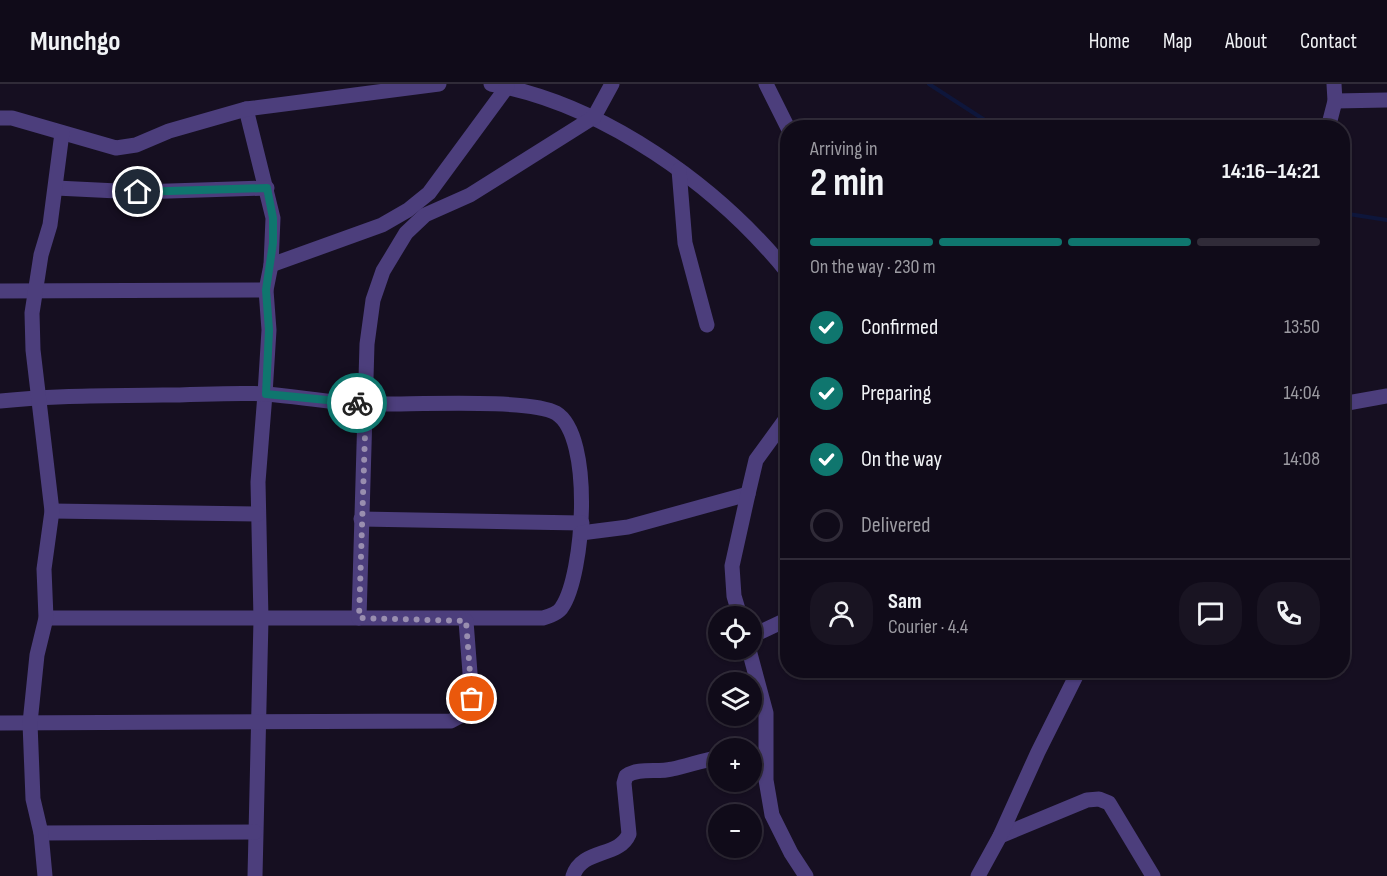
<!DOCTYPE html>
<html lang="en">
<head>
<meta charset="utf-8">
<style>
  :root { --surface:#100b19; --page:#191422; --text:#f1f3f6; --muted:#9c9ba2; --line:#302b38; --accent:#0f766e }
  body { margin:0; font-family:"Sofia Sans Condensed",sans-serif; background:var(--page); color:var(--text); height:100vh; display:flex; flex-direction:column; font-size:22px; white-space:nowrap }
  * { box-sizing:border-box; margin:0 }
  p { font-size:20px; color:var(--muted) }
  .icon { flex:none; width:33px; height:33px; fill:none; stroke:currentColor; stroke-width:2; stroke-linecap:round; stroke-linejoin:round }
  .map { position:relative; flex:1; overflow:hidden }
  .side { position:absolute; left:780px; top:36px; width:570px; height:558px; display:flex; flex-direction:column; background:var(--surface); border-radius:24px; box-shadow:0 2px 4px #0004,0 0 0 2px var(--line) }
  .side>* { flex:none }
  .tools { position:absolute; left:708px; top:522px; display:grid; gap:12px }
  .tools a { display:grid; place-items:center; width:54px; height:54px; border-radius:50%; background:var(--surface); box-shadow:0 2px 4px #0004,0 0 0 2px var(--line); font-size:30px }
  .pin { position:absolute; display:grid; place-items:center; width:51px; height:51px; color:#fff; margin:-26px; border:3px solid #fff; border-radius:50%; box-shadow:0 2px 6px #0007 }
  .courier { position:absolute; display:grid; place-items:center; width:60px; height:60px; margin:-30px; border:4px solid #0f766e; border-radius:50%; background:#fff; color:#222; box-shadow:0 2px 8px #0007 }
  .summary em { font-style:normal; font-weight:700 }
  .summary div { display:flex; flex-direction:column-reverse }
  .summary { display:flex; align-items:center; justify-content:space-between; height:102px; padding:0 30px }
  h1 { font-size:39px; font-weight:700; line-height:45px }
  .bar { display:grid; grid-template-columns:repeat(4,1fr); gap:9px 6px; align-content:center; height:72px; padding:0 30px }
  .bar i { height:8px; border-radius:4px; background:var(--line) }
  .bar .active { background:var(--accent) }
  .bar p { grid-column:span 4 }
  .line { display:flex; align-items:center; gap:15px; padding:0 30px; border-top:2px solid var(--line) }
  .line div { flex:1 }
  .round { display:grid; place-items:center; flex:none; width:63px; height:63px; border-radius:24px; background:var(--page) }
  ol { padding:0 30px; list-style:none }
  li { display:flex; align-items:center; gap:18px; height:66px }
  li p { margin-inline-start:auto }
  li .icon { padding:6px; border-radius:50%; background:var(--accent); color:#fff; stroke-width:4 }
  li:last-child { color:var(--muted) }
  li i { width:33px; height:33px; border:3px solid var(--line); border-radius:50% }
  header { display:flex; align-items:center; gap:36px; box-sizing:border-box; height:84px; padding:0 30px; background:var(--surface); border-bottom:2px solid var(--line) }
  header strong { font-size:28px }
  nav { display:flex; gap:33px; margin-inline-start:auto; font-size:21px }
  .map>svg:first-child { display:block }
  .lines { fill:none; stroke-linecap:round; stroke-linejoin:round }
  .stream { stroke:#0e163b; stroke-width:4 }
  .minor { stroke:#4c3e7c; stroke-width:15 }
  .done { stroke:#998eaf; stroke-width:6; stroke-dasharray:0 10.8 }
  .route { stroke:#0f766e; stroke-width:8 }
</style>
</head>
<body>
<header>
<strong>Munchgo</strong>
<nav><a>Home</a><a>Map</a><a>About</a><a>Contact</a></nav>
</header>
<div class="map">
<svg width="1387" height="792" viewBox="0 0 1387 792">
  <rect width="100%" height="100%" fill="#160f21"/>
  <g class="lines">
    <g class="stream">
      <path d="M 929,0 L 997,44"/>
      <path d="M 1342,129 L 1387,136"/>
    </g>
    <g class="minor">
      <path d="M 491,0 C 603,20 717,101 788,189"/>
      <path d="M 766,0 L 788,44"/>
      <path d="M 1335,17 L 1387,16"/>
      <path d="M 246,25 L 273,134 L 271,181 L 266,206 L 269,246 L 265,310 L 258,398 L 261,535 L 255,792"/>
      <path d="M 0,34 L 12,34 L 116,64 L 136,61 L 169,47 L 246,25 L 439,0"/>
      <path d="M 1328,44 L 1335,17 L 1334,0"/>
      <path d="M 679,86 L 685,159 L 707,241"/>
      <path d="M 56,104 L 138,108 L 267,104"/>
      <path d="M 271,181 L 382,141 L 408,126 L 429,109 L 507,3"/>
      <path d="M 0,207 L 266,206"/>
      <path d="M 0,317 C 54,311 109,312 163,311 C 198,311 233,308 267,310 C 302,313 337,320 371,320 C 407,321 531,314 556,329 C 594,352 584,491 562,523 C 559,529 550,532 543,534 L 46,534"/>
      <path d="M 1342,320 L 1387,312"/>
      <path d="M 52,427 L 258,430"/>
      <path d="M 361,435 L 582,439"/>
      <path d="M 581,449 L 628,443 L 748,410"/>
      <path d="M 740,532 L 734,512 L 732,482 L 748,410 L 756,376 L 788,332"/>
      <path d="M 359,534 L 367,260 L 373,216 L 383,187 L 406,149 L 425,131 L 470,111 L 594,33 L 612,0"/>
      <path d="M 752,552 L 788,535"/>
      <path d="M 749,566 L 766,629 L 766,696 L 772,731 L 791,769 L 806,792"/>
      <path d="M 0,639 L 451,637 L 466,629 L 472,615 L 466,537"/>
      <path d="M 41,749 L 255,748"/>
      <path d="M 1000,752 L 1087,716 L 1099,715 L 1109,719 L 1153,792"/>
      <path d="M 45,792 L 41,749 L 33,715 L 30,639 L 37,571 L 46,534 L 44,485 L 52,427 L 33,266 L 32,229 L 41,171 L 50,141 L 62,49"/>
      <path d="M 573,792 C 582,764 619,774 629,750 L 624,699 L 626,692 C 640,683 657,689 672,685 C 688,682 702,676 718,674"/>
      <path d="M 978,792 L 1000,752 L 1038,668 L 1079,586"/>
    </g>
  </g>
  <g class="lines">
    <path class="done" d="M 357,319 L 366,320 L 359,534 L 466,537 L 472,615"/>
    <path class="route" d="M 138,108 L 267,104 L 273,134 L 273,159 L 266,206 L 269,246 L 266,310 L 357,319"/>
  </g>
</svg>
<div class="tools">
<a><svg class="icon" aria-label="locate" viewBox="0 0 24 24"><circle cx="12" cy="12" r="6"/><path d="M12 2v4M12 18v4M2 12h4M18 12h4"/></svg></a>
<a><svg class="icon" aria-label="layers" viewBox="0 0 24 24"><path d="M12 4l9 5-9 5-9-5zM3 14l9 5 9-5"/></svg></a>
<a>+</a>
<a>−</a>
</div>
<div class="pin" style="left:472px;top:615px;background:#ea580c"><svg class="icon" aria-label="bag" viewBox="0 0 24 24"><path d="M5 8h14l-1 12H6zM9 8a3 3 0 0 1 6 0"/></svg></div>
<div class="pin" style="left:138px;top:108px;background:#1f2937"><svg class="icon" aria-label="home" viewBox="0 0 24 24"><path d="M3 11l9-7 9 7M6 9v11h12V9"/></svg></div>
<div class="courier" style="left:357px;top:319px"><svg class="icon" aria-label="bike" viewBox="0 0 24 24"><circle cx="6" cy="16" r="4"/><circle cx="18" cy="16" r="4"/><path d="M6 16l4-8h5l3 8M10 8l3 8H6M13 5h3"/></svg></div>
<section class="side">
<div class="summary"><div><h1>2 min</h1><p>Arriving in</p></div><em>14:16–14:21</em></div>
<div class="bar"><i class="active"></i><i class="active"></i><i class="active"></i><i></i><p>On the way · 230 m</p></div>
<ol>
<li><svg class="icon" aria-label="check" viewBox="0 0 24 24"><path d="M5 12l5 5 9-10"/></svg>Confirmed<p>13:50</p></li>
<li><svg class="icon" aria-label="check" viewBox="0 0 24 24"><path d="M5 12l5 5 9-10"/></svg>Preparing<p>14:04</p></li>
<li><svg class="icon" aria-label="check" viewBox="0 0 24 24"><path d="M5 12l5 5 9-10"/></svg>On the way<p>14:08</p></li>
<li><i></i>Delivered</li>
</ol>
<div class="line" style="height:108px"><a class="round"><svg class="icon" aria-label="person" viewBox="0 0 24 24"><circle cx="12" cy="8" r="4"/><path d="M4 21q1-7 8-7t8 7"/></svg></a><div><b>Sam</b><p>Courier · 4.4</p></div><a class="round"><svg class="icon" aria-label="chat" viewBox="0 0 24 24"><path d="M4 5h16v11H9l-5 4z"/></svg></a><a class="round"><svg class="icon" aria-label="phone" viewBox="0 0 24 24"><path d="M5 4h4l2 5-3 2q2 4 5 5l2-3 5 2v4C11 20 4 13 5 4z"/></svg></a></div>
</section>
</div>
</body>
</html>
